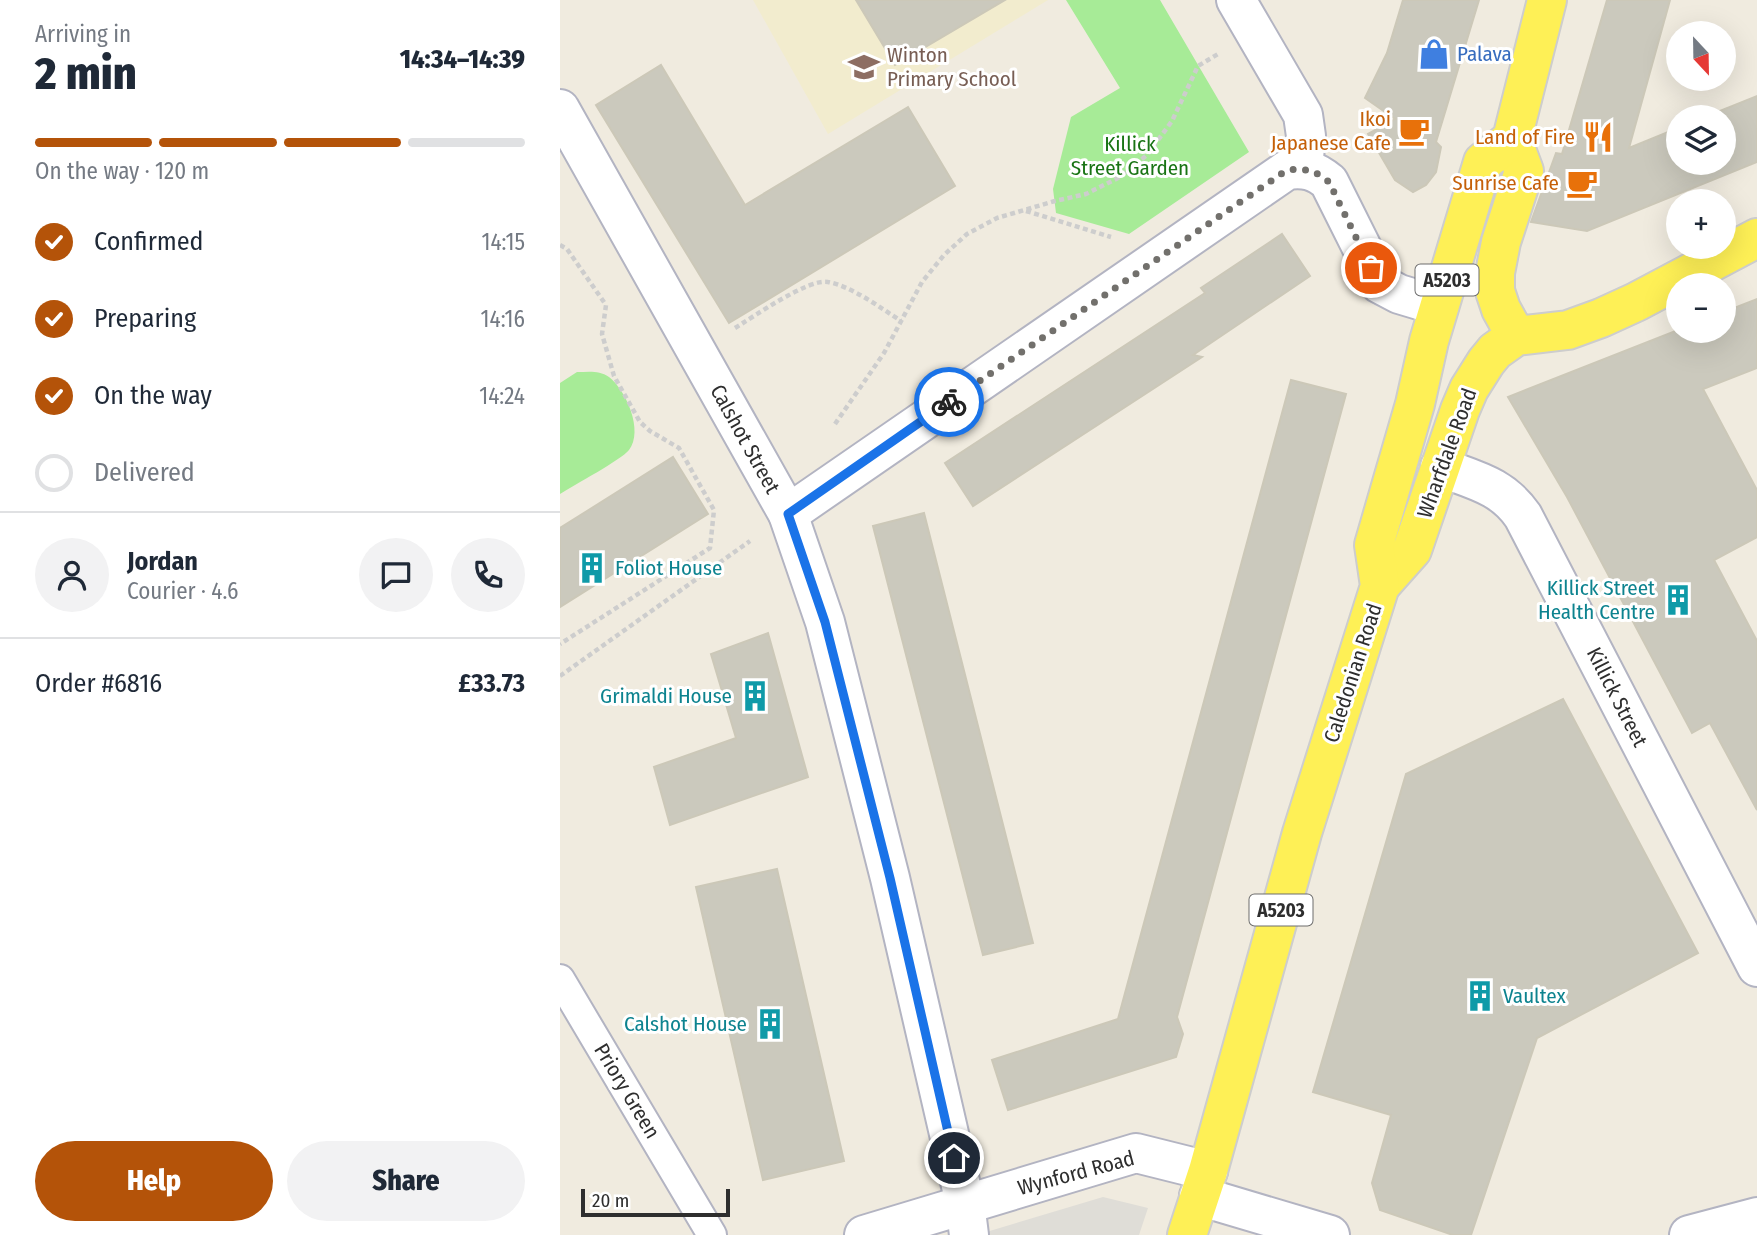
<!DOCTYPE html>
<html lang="en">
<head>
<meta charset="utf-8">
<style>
  :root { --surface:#fff; --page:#f2f2f3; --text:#1f2937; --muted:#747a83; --line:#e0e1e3; --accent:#b45309 }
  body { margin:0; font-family:"Fira Sans Condensed",sans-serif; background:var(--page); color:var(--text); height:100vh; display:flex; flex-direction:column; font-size:26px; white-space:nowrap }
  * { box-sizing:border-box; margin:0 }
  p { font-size:23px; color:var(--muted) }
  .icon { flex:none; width:38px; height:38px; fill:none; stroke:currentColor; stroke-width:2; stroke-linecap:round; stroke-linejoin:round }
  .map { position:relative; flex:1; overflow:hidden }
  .details { display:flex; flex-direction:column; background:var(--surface); width:560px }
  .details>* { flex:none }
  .needle { width:46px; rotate:158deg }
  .buttons { position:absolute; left:1106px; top:21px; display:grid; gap:14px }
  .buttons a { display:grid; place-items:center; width:70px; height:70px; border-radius:50%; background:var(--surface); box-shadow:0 7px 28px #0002; font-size:35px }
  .scale { position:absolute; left:21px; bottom:18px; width:149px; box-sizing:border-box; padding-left:7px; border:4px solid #2e2e2e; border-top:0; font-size:19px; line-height:24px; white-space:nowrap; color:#2e2e2e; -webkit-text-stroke:5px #fff; paint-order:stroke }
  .pin { position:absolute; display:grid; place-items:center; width:60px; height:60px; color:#fff; margin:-30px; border:4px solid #fff; border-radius:50%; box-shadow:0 2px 7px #0007 }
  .courier { position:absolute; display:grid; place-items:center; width:70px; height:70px; margin:-35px; border:5px solid #1a73e8; border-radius:50%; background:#fff; color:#222; box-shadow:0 2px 9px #0007 }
  .head em { font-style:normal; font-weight:800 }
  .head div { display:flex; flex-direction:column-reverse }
  .head { display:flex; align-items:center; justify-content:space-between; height:119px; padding:0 35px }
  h1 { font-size:46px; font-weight:800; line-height:52px }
  .bar { display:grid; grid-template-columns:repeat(4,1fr); gap:10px 7px; align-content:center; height:84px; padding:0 35px }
  .bar i { height:9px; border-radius:5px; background:var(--line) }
  .bar .active { background:var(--accent) }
  .bar p { grid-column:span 4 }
  .line { display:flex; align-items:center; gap:18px; padding:0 35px; border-top:2px solid var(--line) }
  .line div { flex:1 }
  .round { display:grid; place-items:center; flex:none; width:74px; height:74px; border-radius:37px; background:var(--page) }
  ol { padding:0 35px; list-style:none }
  li { display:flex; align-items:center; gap:21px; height:77px }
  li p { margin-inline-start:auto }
  li .icon { padding:7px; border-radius:50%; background:var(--accent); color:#fff; stroke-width:4 }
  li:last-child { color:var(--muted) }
  li i { width:38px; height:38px; border:4px solid var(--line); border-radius:50% }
  .cta { display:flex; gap:14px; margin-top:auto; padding:14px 35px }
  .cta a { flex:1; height:80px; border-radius:42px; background:var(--accent); color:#fff; font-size:28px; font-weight:800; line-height:80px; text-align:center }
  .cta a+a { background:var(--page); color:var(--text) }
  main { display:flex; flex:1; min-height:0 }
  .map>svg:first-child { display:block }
  .education { fill:#f2ecce }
  .green { fill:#a7eb97 }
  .plaza { fill:#dfddd7 }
  .building { fill:#cbc9bd; stroke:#ccc8b8; stroke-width:2 }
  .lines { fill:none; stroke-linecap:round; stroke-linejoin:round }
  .service-casing { stroke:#b3b4c2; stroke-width:32 }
  .minor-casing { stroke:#b3b4c2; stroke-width:42 }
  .primary-casing { stroke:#cdcdcd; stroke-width:42 }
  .path { stroke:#cdcdcd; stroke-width:4.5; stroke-dasharray:5 3.5; stroke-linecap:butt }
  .service { stroke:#fff; stroke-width:28 }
  .minor { stroke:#fff; stroke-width:38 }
  .primary { stroke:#fef056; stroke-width:38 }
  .done { stroke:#72706c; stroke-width:7; stroke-dasharray:0 12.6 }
  .route { stroke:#1a73e8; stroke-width:9 }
  .labels { text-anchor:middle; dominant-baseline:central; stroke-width:6; stroke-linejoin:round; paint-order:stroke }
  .shield { fill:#fff; stroke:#6d6d6d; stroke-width:2 }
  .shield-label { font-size:19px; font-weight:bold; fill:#2e2e2e }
  .shop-label { font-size:21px; fill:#366cbe; stroke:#fff; text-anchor:start }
  .education-label { font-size:21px; fill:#785e54; stroke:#fff; text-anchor:start }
  .food-label { font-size:21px; fill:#c56008; stroke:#fff; text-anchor:end }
  .park-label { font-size:21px; fill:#197414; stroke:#fff }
  .street-label { font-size:21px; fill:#2e2e2e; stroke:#fff }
  .culture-label { font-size:21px; fill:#0d838f; stroke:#fff; text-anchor:end }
</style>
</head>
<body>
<main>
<section class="details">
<div class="head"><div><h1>2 min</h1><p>Arriving in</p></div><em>14:34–14:39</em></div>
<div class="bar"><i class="active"></i><i class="active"></i><i class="active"></i><i></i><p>On the way · 120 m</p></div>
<ol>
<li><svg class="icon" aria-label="check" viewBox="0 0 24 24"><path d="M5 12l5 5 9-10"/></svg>Confirmed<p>14:15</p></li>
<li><svg class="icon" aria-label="check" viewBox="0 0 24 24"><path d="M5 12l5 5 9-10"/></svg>Preparing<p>14:16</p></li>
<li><svg class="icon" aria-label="check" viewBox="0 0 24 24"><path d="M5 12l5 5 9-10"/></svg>On the way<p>14:24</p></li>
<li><i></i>Delivered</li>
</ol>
<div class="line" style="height:126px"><a class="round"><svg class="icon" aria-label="person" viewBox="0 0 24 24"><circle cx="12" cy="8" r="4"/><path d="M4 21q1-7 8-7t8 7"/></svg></a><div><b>Jordan</b><p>Courier · 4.6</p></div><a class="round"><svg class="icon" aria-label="chat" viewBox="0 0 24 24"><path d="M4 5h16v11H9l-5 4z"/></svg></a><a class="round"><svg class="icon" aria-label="phone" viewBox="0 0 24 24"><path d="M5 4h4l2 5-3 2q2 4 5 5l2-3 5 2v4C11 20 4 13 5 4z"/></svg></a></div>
<div class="line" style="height:91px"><div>Order #6816</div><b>£33.73</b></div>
<div class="cta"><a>Help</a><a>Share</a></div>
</section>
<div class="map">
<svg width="1197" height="1235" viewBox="0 0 1197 1235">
  <rect width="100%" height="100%" fill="#f0ebdf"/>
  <path class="education" d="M 193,0 L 488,0 L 268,134 Z"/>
  <g class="green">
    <path d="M 506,0 L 600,0 L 689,152 L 569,234 L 496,213 L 493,189 L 511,117 L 560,88 Z"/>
    <path d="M 17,372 C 29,372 39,370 49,377 C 66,390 84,431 69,450 C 61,460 14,485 0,494 L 0,383 Z"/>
  </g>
  <path class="plaza" d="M 543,1197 L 588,1208 L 579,1235 L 424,1235 L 423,1233 Z"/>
  <g class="building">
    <path d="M 296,0 L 445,0 L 335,65 Z"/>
    <path d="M 843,0 L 919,0 L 876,142 L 881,147 L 876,172 L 866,185 L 853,192 L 835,180 L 808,134 L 835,119 L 805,98 L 827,53 Z"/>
    <path d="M 1047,0 L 1110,0 L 1069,148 L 1118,128 L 1118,163 L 1164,163 L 1164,117 L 1145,117 L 1197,96 L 1197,162 L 1027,231 L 971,222 L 996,153 L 1002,154 Z"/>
    <path d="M 101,65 L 185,205 L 348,107 L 395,186 L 169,323 L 36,105 Z"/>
    <path d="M 722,234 L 750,276 L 633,355 L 642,357 L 413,506 L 385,463 L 645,293 L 641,288 Z"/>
    <path d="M 1197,299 L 1197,368 L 1143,389 L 1197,490 L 1197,537 L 1154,560 L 1197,641 L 1197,810 L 1150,723 L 1132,733 L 1007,497 L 948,397 L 1118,330 L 1164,331 L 1164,312 Z"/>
    <path d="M 731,380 L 786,394 L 617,1017 L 623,1034 L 616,1057 L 448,1110 L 432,1060 L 558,1019 Z"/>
    <path d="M 113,457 L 148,514 L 0,607 L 0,528 Z"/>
    <path d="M 364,513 L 473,943 L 423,955 L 313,526 Z"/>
    <path d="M 208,633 L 248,777 L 110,825 L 94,767 L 176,738 L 151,654 Z"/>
    <path d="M 1003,699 L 1138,953 L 977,1038 L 911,1235 L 893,1235 L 820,1210 L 812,1183 L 831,1115 L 753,1092 L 846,774 Z"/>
    <path d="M 217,869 L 284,1161 L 203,1180 L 136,887 Z"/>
  </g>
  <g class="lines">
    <defs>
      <path id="service" d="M 0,979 L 152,1235"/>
      <g id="minor">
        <path d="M 676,0 L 743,115 L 746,136 L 743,168"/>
        <path d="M 0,109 L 228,514 L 265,622 L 330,878 L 405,1203 L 409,1235"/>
        <path d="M 880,467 C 913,480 942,485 963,516 L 1197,967"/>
        <path d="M 228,514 L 727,170 C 745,168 755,170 769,182 L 820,284 L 839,294 L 879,306"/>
        <path d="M 639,1196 L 770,1235"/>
        <path d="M 304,1235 L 576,1153 L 648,1171"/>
        <path d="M 1129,1235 L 1197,1217"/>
      </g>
      <g id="primary">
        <path d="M 952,139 L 964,171 L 941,242 L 935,273 L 935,291 L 941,309 L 956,336"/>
        <path d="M 820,586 L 852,550 L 900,410 L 909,389 L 926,362 L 935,351 L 956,336 L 1008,330 L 1041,318 L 1076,302 L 1197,238"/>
        <path d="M 627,1235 L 648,1171 L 742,833 L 820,586 L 814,545 L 855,404 L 869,341 L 923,162 L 952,139 L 987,0"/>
      </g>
    </defs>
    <use href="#service" class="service-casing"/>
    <use href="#minor" class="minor-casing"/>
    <use href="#primary" class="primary-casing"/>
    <g class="path">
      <path d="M 466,211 L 551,237"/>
      <path d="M 0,245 L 7,249 L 46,305 L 42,334 L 54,376 L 80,422 L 90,431 L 119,448 L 154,510 L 150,548 L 0,644"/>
      <path d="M 175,328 C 193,317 249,278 268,282 C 291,286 321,308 341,321"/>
      <path d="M 275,424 L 324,353 L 362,282 L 384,255 L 407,234 L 437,218 L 495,201 L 526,194 L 558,178 L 587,155 L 612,121 L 638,66 L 658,54"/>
      <path d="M 0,676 L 190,541"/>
    </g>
    <use href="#service" class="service"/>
    <use href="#minor" class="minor"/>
    <use href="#primary" class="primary"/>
  </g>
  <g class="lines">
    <path class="done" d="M 389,402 L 727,170 C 745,168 755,170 769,182 L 811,268"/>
    <path class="route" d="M 389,402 L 228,514 L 265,622 L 330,878 L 394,1158"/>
  </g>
  <defs>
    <symbol id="shop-bare" viewBox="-9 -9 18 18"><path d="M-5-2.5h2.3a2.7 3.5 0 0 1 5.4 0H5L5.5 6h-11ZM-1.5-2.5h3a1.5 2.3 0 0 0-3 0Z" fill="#3f7fe0" stroke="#fff" stroke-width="2.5" paint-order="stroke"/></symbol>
    <symbol id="school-bare" viewBox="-9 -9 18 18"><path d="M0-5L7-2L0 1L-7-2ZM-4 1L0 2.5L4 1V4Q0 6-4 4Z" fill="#8d6e63" stroke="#fff" stroke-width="2.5" paint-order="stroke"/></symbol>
    <symbol id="cafe-bare" viewBox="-9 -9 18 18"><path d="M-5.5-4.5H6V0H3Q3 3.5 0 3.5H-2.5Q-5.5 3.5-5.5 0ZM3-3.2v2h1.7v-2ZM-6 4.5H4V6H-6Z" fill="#e8710a" stroke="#fff" stroke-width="2.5" paint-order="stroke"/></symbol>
    <symbol id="restaurant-bare" viewBox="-9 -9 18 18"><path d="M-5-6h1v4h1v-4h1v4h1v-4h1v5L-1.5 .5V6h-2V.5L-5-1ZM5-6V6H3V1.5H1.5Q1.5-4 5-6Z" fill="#e8710a" stroke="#fff" stroke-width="2.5" paint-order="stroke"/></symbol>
    <symbol id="building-bare" viewBox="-9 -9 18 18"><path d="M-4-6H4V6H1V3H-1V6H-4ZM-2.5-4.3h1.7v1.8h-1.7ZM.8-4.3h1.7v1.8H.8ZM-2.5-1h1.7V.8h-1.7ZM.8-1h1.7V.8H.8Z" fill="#0f9aa8" stroke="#fff" stroke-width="2.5" paint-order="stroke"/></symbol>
  </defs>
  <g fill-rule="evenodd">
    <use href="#shop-bare" x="852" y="32" width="44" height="44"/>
    <use href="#school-bare" x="282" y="45" width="44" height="44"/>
    <use href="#cafe-bare" x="832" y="109" width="44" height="44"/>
    <use href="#restaurant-bare" x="1016" y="115" width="44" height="44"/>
    <use href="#cafe-bare" x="1000" y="161" width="44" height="44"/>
    <use href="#building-bare" x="10" y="546" width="44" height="44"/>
    <use href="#building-bare" x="1096" y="578" width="44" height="44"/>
    <use href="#building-bare" x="173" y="674" width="44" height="44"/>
    <use href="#building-bare" x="898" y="974" width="44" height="44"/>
    <use href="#building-bare" x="188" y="1002" width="44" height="44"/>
  </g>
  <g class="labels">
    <g class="shield">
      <rect x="855.5" y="264.5" width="63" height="31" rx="5"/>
      <rect x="689.5" y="894.5" width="63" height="31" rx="5"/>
    </g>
    <g class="shield-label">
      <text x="887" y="280">A5203</text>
      <text x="721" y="910">A5203</text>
    </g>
    <g class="shop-label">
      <text x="897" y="54">Palava</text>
    </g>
    <g class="education-label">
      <text x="327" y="55">Winton<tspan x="327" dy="24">Primary School</tspan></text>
    </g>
    <g class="food-label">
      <text x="831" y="119">Ikoi<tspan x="831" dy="24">Japanese Cafe</tspan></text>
      <text x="1015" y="137">Land of Fire</text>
      <text x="999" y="183">Sunrise Cafe</text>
    </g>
    <g class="park-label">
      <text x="570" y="144">Killick<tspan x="570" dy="24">Street Garden</tspan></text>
    </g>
    <g class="street-label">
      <text transform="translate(185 439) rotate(61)">Calshot Street</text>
      <text transform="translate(887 453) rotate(-70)">Wharfdale Road</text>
      <text transform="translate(793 673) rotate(-72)">Caledonian Road</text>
      <text transform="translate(1057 697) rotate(63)">Killick Street</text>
      <text transform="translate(67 1091) rotate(59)">Priory Green</text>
      <text transform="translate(516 1173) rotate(-15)">Wynford Road</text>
    </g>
    <g class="culture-label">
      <text x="55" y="568" text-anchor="start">Foliot House</text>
      <text x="1095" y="588">Killick Street<tspan x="1095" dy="24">Health Centre</tspan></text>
      <text x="172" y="696">Grimaldi House</text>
      <text x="943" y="996" text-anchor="start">Vaultex</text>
      <text x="187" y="1024">Calshot House</text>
    </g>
  </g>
</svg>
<div class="buttons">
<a><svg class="needle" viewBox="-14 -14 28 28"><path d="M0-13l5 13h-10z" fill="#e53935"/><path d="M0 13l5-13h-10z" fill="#747a83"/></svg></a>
<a><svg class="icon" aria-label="layers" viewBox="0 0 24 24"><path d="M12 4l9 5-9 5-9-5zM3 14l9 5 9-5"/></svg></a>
<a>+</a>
<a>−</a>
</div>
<div class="scale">20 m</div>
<div class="pin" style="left:811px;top:268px;background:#ea580c"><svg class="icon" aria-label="bag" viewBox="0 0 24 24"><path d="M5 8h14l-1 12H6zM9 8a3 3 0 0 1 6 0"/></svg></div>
<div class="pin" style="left:394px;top:1158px;background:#1f2937"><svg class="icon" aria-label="home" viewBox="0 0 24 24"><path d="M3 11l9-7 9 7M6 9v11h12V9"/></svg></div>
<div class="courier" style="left:389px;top:402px"><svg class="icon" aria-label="bike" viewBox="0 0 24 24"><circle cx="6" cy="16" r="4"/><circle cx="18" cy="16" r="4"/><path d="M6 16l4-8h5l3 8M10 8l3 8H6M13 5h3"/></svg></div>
</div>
</main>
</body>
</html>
